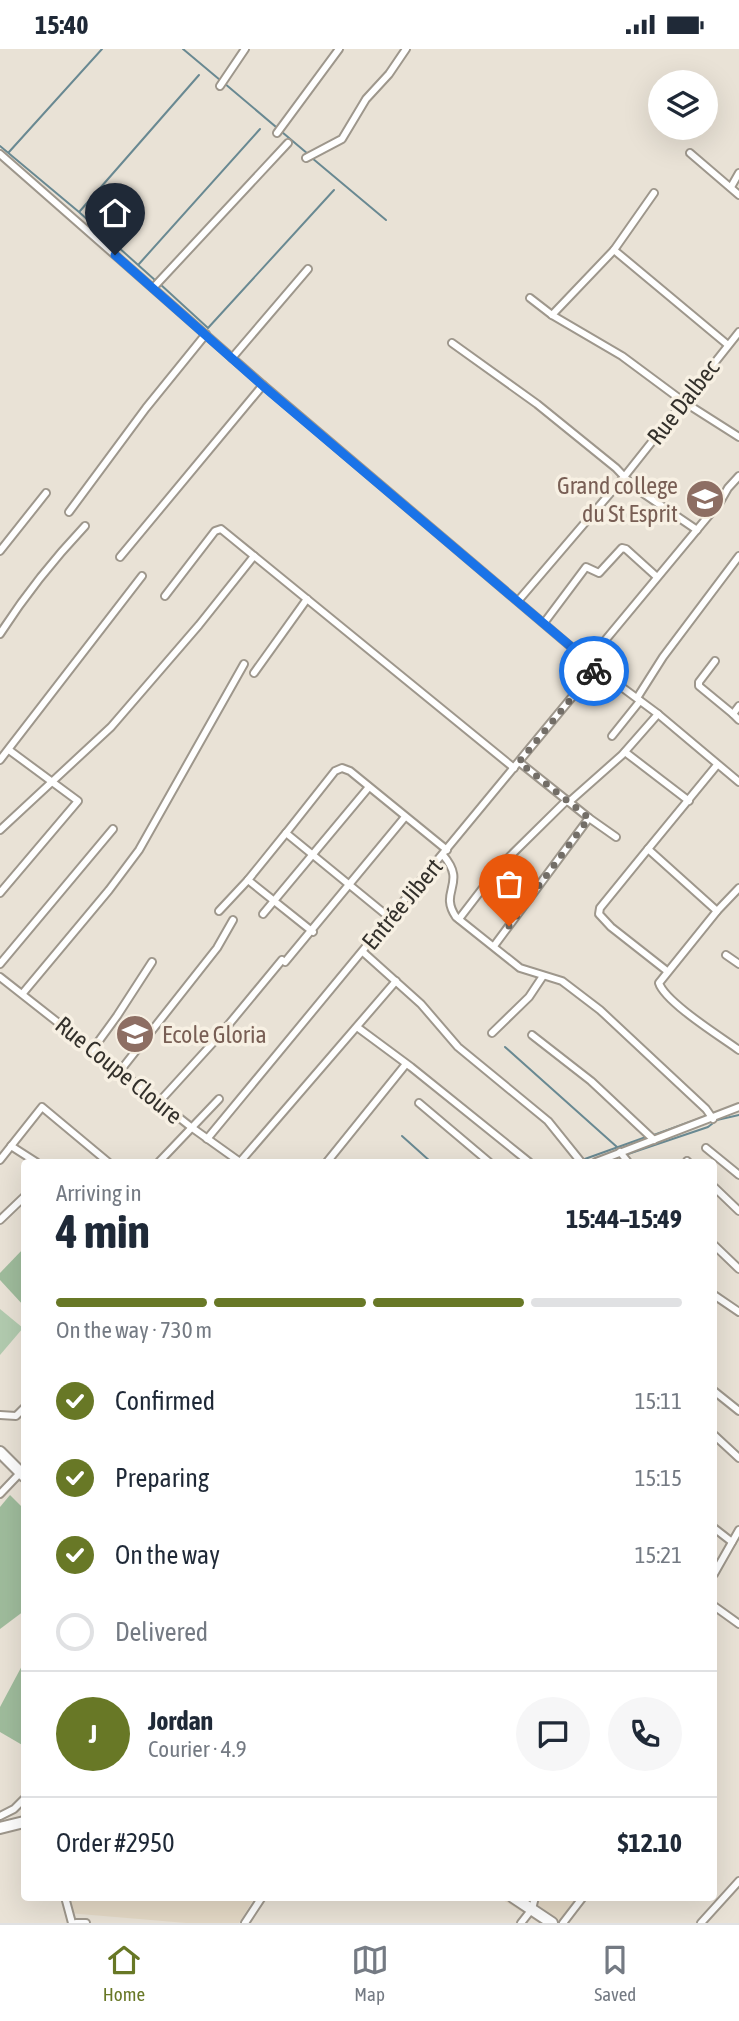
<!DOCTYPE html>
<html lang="en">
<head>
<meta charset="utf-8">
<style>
  :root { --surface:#fff; --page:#f6f6f7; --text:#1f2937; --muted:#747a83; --line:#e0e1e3; --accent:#687826 }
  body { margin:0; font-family:"Asap Condensed",sans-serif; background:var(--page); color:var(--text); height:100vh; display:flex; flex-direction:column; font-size:26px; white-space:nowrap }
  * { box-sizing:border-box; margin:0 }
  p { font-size:23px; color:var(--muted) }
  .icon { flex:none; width:38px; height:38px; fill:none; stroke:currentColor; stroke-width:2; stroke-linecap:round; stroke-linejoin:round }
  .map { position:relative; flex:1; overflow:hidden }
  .drawer { position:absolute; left:21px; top:1110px; width:696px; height:742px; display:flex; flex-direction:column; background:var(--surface); border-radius:7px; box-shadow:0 7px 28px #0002 }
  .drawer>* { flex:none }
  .buttons { position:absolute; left:648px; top:21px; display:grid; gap:14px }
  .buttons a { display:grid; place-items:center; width:70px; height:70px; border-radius:50%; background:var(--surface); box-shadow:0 7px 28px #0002; font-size:35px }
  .pin { position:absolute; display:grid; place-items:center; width:60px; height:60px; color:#fff; margin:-72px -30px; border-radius:50% 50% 50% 0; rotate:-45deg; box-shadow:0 0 7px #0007 }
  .pin .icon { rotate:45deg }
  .courier { position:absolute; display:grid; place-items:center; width:70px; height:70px; margin:-35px; border:5px solid #1a73e8; border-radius:50%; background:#fff; color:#222; box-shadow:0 2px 9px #0007 }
  .headline em { font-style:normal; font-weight:700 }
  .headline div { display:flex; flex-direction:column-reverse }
  .headline { display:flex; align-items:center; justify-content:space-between; height:119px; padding:0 35px }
  h1 { font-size:46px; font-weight:700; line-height:52px }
  .bar { display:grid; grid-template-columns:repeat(4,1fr); gap:10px 7px; align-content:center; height:84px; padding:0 35px }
  .bar i { height:9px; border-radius:5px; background:var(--line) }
  .bar .current { background:var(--accent) }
  .bar p { grid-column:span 4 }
  .line { display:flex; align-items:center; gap:18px; padding:0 35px; border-top:2px solid var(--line) }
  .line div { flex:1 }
  .round { display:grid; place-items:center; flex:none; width:74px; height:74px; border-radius:37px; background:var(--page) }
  ol { padding:0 35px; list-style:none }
  li { display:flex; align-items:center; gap:21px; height:77px }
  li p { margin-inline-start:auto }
  li .icon { padding:7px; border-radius:50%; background:var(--accent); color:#fff; stroke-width:4 }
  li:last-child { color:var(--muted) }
  li i { width:38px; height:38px; border:4px solid var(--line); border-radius:50% }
  .status { display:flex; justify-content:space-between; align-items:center; height:49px; padding:0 35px; background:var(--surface); direction:ltr }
  .status svg { height:19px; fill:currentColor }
  .dock { display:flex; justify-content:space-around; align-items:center; height:98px; border-top:2px solid var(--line); background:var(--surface); font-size:19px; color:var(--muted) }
  .dock a { display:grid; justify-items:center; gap:4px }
  .dock .current { color:var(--accent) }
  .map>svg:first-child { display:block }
  .built { fill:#e3d8c5 }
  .green { fill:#b2cbaf }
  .forest { fill:#9fbc9c }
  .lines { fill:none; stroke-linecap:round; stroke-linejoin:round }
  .stream { stroke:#698992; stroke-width:2 }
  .street-casing { stroke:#9e978c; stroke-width:10 }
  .primary-casing { stroke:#9e978c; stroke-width:14 }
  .street { stroke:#fff; stroke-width:6 }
  .primary { stroke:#fff; stroke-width:10 }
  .done { stroke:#736e67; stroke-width:7; stroke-dasharray:0 12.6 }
  .route { stroke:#1a73e8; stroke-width:9 }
  .labels { text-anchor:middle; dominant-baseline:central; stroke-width:7; stroke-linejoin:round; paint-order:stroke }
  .street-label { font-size:24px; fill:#33302b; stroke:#f7f0e3 }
  .education-label { font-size:24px; fill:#785e54; stroke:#f7f0e3; text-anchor:end }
</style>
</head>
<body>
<div class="status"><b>15:40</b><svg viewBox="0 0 49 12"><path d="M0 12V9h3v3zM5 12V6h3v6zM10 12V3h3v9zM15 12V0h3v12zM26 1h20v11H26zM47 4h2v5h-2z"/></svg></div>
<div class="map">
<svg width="739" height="1874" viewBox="0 0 739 1874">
  <rect width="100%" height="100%" fill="#e9e2d6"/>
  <g class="built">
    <path d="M 66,1848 L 255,1848 L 239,1874 L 186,1874 L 68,1864 Z"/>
    <path d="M 498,1848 L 577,1848 L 560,1874 L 539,1874 Z"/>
  </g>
  <path class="green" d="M 0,1260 L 23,1279 L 0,1306 Z"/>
  <g class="forest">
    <path d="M 24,1199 L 24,1257 L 0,1231 L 0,1224 Z"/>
    <path d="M 10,1446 L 24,1460 L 24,1562 L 0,1580 L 0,1458 Z"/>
    <path d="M 24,1613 L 24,1697 L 0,1683 L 0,1658 Z"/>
  </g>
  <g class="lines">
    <g class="stream">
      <path d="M 183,0 L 220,31"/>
      <path d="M 224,34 L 308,105"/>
      <path d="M 0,97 L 79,163 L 156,232"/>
      <path d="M 9,103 L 102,0"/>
      <path d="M 312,109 L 386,171"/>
      <path d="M 80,162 L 199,26"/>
      <path d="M 139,215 L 260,80"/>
      <path d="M 160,235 L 208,279 L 334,141"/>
      <path d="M 505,998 L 617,1098"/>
      <path d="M 402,1087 L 431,1113"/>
      <path d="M 651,1087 L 709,1066"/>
      <path d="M 625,1106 L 708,1078 L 717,1071 L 739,1066"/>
      <path d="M 375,1111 L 377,1113"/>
      <path d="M 582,1111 L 646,1088"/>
    </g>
    <defs>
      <g id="street">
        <path d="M 220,37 L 245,0"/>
        <path d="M 277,84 L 339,0"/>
        <path d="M 690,104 L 739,146"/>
        <path d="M 0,105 L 263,336 L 596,619 L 658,665 L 739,733"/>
        <path d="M 306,109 L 342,90 L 366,50 L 389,25 L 406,0"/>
        <path d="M 731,138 L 739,124"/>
        <path d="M 614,201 L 728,296"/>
        <path d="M 153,239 L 288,94"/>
        <path d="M 530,249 L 552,266 L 622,307 L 684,353 L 739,388"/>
        <path d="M 552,266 L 614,201 L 654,144"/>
        <path d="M 452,294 L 537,355 L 616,419 L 634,438 L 697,481"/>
        <path d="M 232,309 L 308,220"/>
        <path d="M 69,463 L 146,359 L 206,285"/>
        <path d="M 0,502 L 46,444"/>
        <path d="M 120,508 L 263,336"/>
        <path d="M 165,547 L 215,482 L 221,480 L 514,719"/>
        <path d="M 518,552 L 624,428 L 739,283"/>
        <path d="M 544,574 L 586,518 L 599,524 L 622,499 L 626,500 L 657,528"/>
        <path d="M 0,585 C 25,546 53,511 85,477"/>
        <path d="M 588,612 L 720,453 L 728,439 L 739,427"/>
        <path d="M 715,612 L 699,633 L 699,637 L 733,665"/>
        <path d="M 254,624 L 307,550"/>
        <path d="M 637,649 L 663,608 L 739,507"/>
        <path d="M 739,657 L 733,665 L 739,671"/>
        <path d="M 612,687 L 640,652"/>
        <path d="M 625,703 L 689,752"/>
        <path d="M 0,711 L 142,527"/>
        <path d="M 519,713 L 589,769 L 616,788"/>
        <path d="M 569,753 L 622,706 L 658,665"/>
        <path d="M 0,781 L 111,678 L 199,576 L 254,507"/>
        <path d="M 286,784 L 248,831 L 313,883"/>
        <path d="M 648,800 L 600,859 L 599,865 L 611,878 L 667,922"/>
        <path d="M 443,806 C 468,835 438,842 456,868 L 520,919 L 562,932 L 600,961 L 706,1060 L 713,1070"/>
        <path d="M 739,839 L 717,862 L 659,934 C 665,953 721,988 739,1001"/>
        <path d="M 0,844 L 78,752 L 9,701"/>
        <path d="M 219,862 L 248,831"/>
        <path d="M 717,862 L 648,800 L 717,716"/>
        <path d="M 263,865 L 369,738"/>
        <path d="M 390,869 L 286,784 L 335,722 L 342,719 L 350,722 L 447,801"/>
        <path d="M 459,870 L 499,818 L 567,751"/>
        <path d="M 494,897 L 589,769"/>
        <path d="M 363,903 L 421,955 L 458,998 L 548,1072 L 581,1113"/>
        <path d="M 726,906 L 739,915"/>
        <path d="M 285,913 L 405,768"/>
        <path d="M 0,915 L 113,780"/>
        <path d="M 0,928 L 191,1078 L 240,1113"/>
        <path d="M 23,944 L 109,841 L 139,801 L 244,615"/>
        <path d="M 357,978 L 411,1018 L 529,1113"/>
        <path d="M 492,984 L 529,948 L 543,927"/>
        <path d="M 532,986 L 591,1032 L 654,1091"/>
        <path d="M 93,1000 L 117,967 L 152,913"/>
        <path d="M 120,1022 L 217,899 L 233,871"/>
        <path d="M 159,1053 L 220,986 L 282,911"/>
        <path d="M 419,1054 L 489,1113"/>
        <path d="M 207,1090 L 596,619"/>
        <path d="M 11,1097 L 36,1113"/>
        <path d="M 706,1099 L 739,1126"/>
        <path d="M 620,1103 L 628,1113"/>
        <path d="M 0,1111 L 42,1058 L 108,1113"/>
        <path d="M 687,1112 L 688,1113"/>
        <path d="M 159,1113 L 219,1050"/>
        <path d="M 240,1113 L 396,932"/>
        <path d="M 327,1113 L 406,1015"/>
        <path d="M 596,1113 L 739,1058"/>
        <path d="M 714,1138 L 739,1162"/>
        <path d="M 0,1171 L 24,1148"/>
        <path d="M 714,1196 L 739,1220"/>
        <path d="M 714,1246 L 739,1263"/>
        <path d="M 714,1342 L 739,1362"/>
        <path d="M 0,1366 L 16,1367 L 24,1359"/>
        <path d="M 714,1386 L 739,1409"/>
        <path d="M 0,1445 L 21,1423"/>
        <path d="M 714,1479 L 732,1493"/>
        <path d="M 714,1525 L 739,1481"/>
        <path d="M 714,1557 L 739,1575"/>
        <path d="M 0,1767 L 14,1760 L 24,1750"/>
        <path d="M 65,1848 L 72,1874"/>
        <path d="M 76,1874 L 86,1874"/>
        <path d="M 245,1874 L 262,1848"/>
        <path d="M 521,1874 L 532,1860 L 535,1848"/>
        <path d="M 563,1874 L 583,1848"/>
        <path d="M 701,1874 L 739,1832"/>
      </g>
      <g id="primary">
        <path d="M 0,1403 L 24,1427"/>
        <path d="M 0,1779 L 24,1773"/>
        <path d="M 513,1848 L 552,1874"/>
      </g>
    </defs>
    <use href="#street" class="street-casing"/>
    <use href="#primary" class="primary-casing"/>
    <use href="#street" class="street"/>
    <use href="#primary" class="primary"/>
  </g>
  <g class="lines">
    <path class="done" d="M 509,877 L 589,769 L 519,713 L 594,622"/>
    <path class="route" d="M 115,206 L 263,337 L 588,612 L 596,619 L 594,622"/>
  </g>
  <defs>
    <symbol id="school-disc" viewBox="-11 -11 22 22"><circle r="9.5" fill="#8d6e63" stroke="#f7f0e3"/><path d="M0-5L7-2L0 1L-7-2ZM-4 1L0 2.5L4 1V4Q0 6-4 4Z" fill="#fff"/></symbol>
  </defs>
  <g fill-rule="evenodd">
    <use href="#school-disc" x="683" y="428" width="44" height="44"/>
    <use href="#school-disc" x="113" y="963" width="44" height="44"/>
  </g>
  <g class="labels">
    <g class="street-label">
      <text transform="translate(683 353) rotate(-52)">Rue Dalbec</text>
      <text transform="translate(402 855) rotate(-50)">Entrée Jibert</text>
      <text transform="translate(119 1021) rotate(39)">Rue Coupe Cloure</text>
    </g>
    <g class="education-label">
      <text x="678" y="436">Grand college<tspan x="678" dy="28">du St Esprit</tspan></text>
      <text x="162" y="985" text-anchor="start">Ecole Gloria</text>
    </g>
  </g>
</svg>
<div class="buttons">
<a><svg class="icon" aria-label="layers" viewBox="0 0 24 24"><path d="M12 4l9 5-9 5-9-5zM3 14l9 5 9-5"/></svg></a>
</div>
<div class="pin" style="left:509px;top:877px;background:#ea580c"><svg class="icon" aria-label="bag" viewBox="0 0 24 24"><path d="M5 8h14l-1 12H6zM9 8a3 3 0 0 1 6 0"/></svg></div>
<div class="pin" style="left:115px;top:206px;background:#1f2937"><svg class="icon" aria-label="home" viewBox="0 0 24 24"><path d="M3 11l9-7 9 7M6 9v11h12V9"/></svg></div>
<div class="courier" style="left:594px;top:622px"><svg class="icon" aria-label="bike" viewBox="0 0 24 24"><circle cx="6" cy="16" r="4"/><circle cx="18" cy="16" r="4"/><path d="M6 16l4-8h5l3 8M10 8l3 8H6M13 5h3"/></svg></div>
<section class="drawer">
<div class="headline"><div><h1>4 min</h1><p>Arriving in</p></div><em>15:44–15:49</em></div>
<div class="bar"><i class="current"></i><i class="current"></i><i class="current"></i><i></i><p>On the way · 730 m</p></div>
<ol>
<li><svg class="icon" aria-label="check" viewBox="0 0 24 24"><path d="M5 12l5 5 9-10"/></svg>Confirmed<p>15:11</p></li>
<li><svg class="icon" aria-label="check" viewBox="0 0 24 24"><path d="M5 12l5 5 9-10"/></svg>Preparing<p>15:15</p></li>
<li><svg class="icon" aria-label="check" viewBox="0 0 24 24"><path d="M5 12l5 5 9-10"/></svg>On the way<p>15:21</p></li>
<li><i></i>Delivered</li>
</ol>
<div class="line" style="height:126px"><b class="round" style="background:var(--accent);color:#fff">J</b><div><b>Jordan</b><p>Courier · 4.9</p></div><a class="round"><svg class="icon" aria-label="chat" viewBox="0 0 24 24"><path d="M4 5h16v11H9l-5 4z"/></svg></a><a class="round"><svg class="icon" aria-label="phone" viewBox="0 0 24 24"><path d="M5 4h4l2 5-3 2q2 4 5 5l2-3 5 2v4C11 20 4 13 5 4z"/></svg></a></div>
<div class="line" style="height:91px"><div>Order #2950</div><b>$12.10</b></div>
</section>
</div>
<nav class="dock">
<a class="current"><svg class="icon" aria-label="home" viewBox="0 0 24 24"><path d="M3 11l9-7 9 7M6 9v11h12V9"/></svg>Home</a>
<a><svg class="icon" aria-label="map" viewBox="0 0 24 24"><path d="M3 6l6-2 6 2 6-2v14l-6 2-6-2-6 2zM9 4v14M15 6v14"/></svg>Map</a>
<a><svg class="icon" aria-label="saved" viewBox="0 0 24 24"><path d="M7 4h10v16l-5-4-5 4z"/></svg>Saved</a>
</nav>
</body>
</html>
